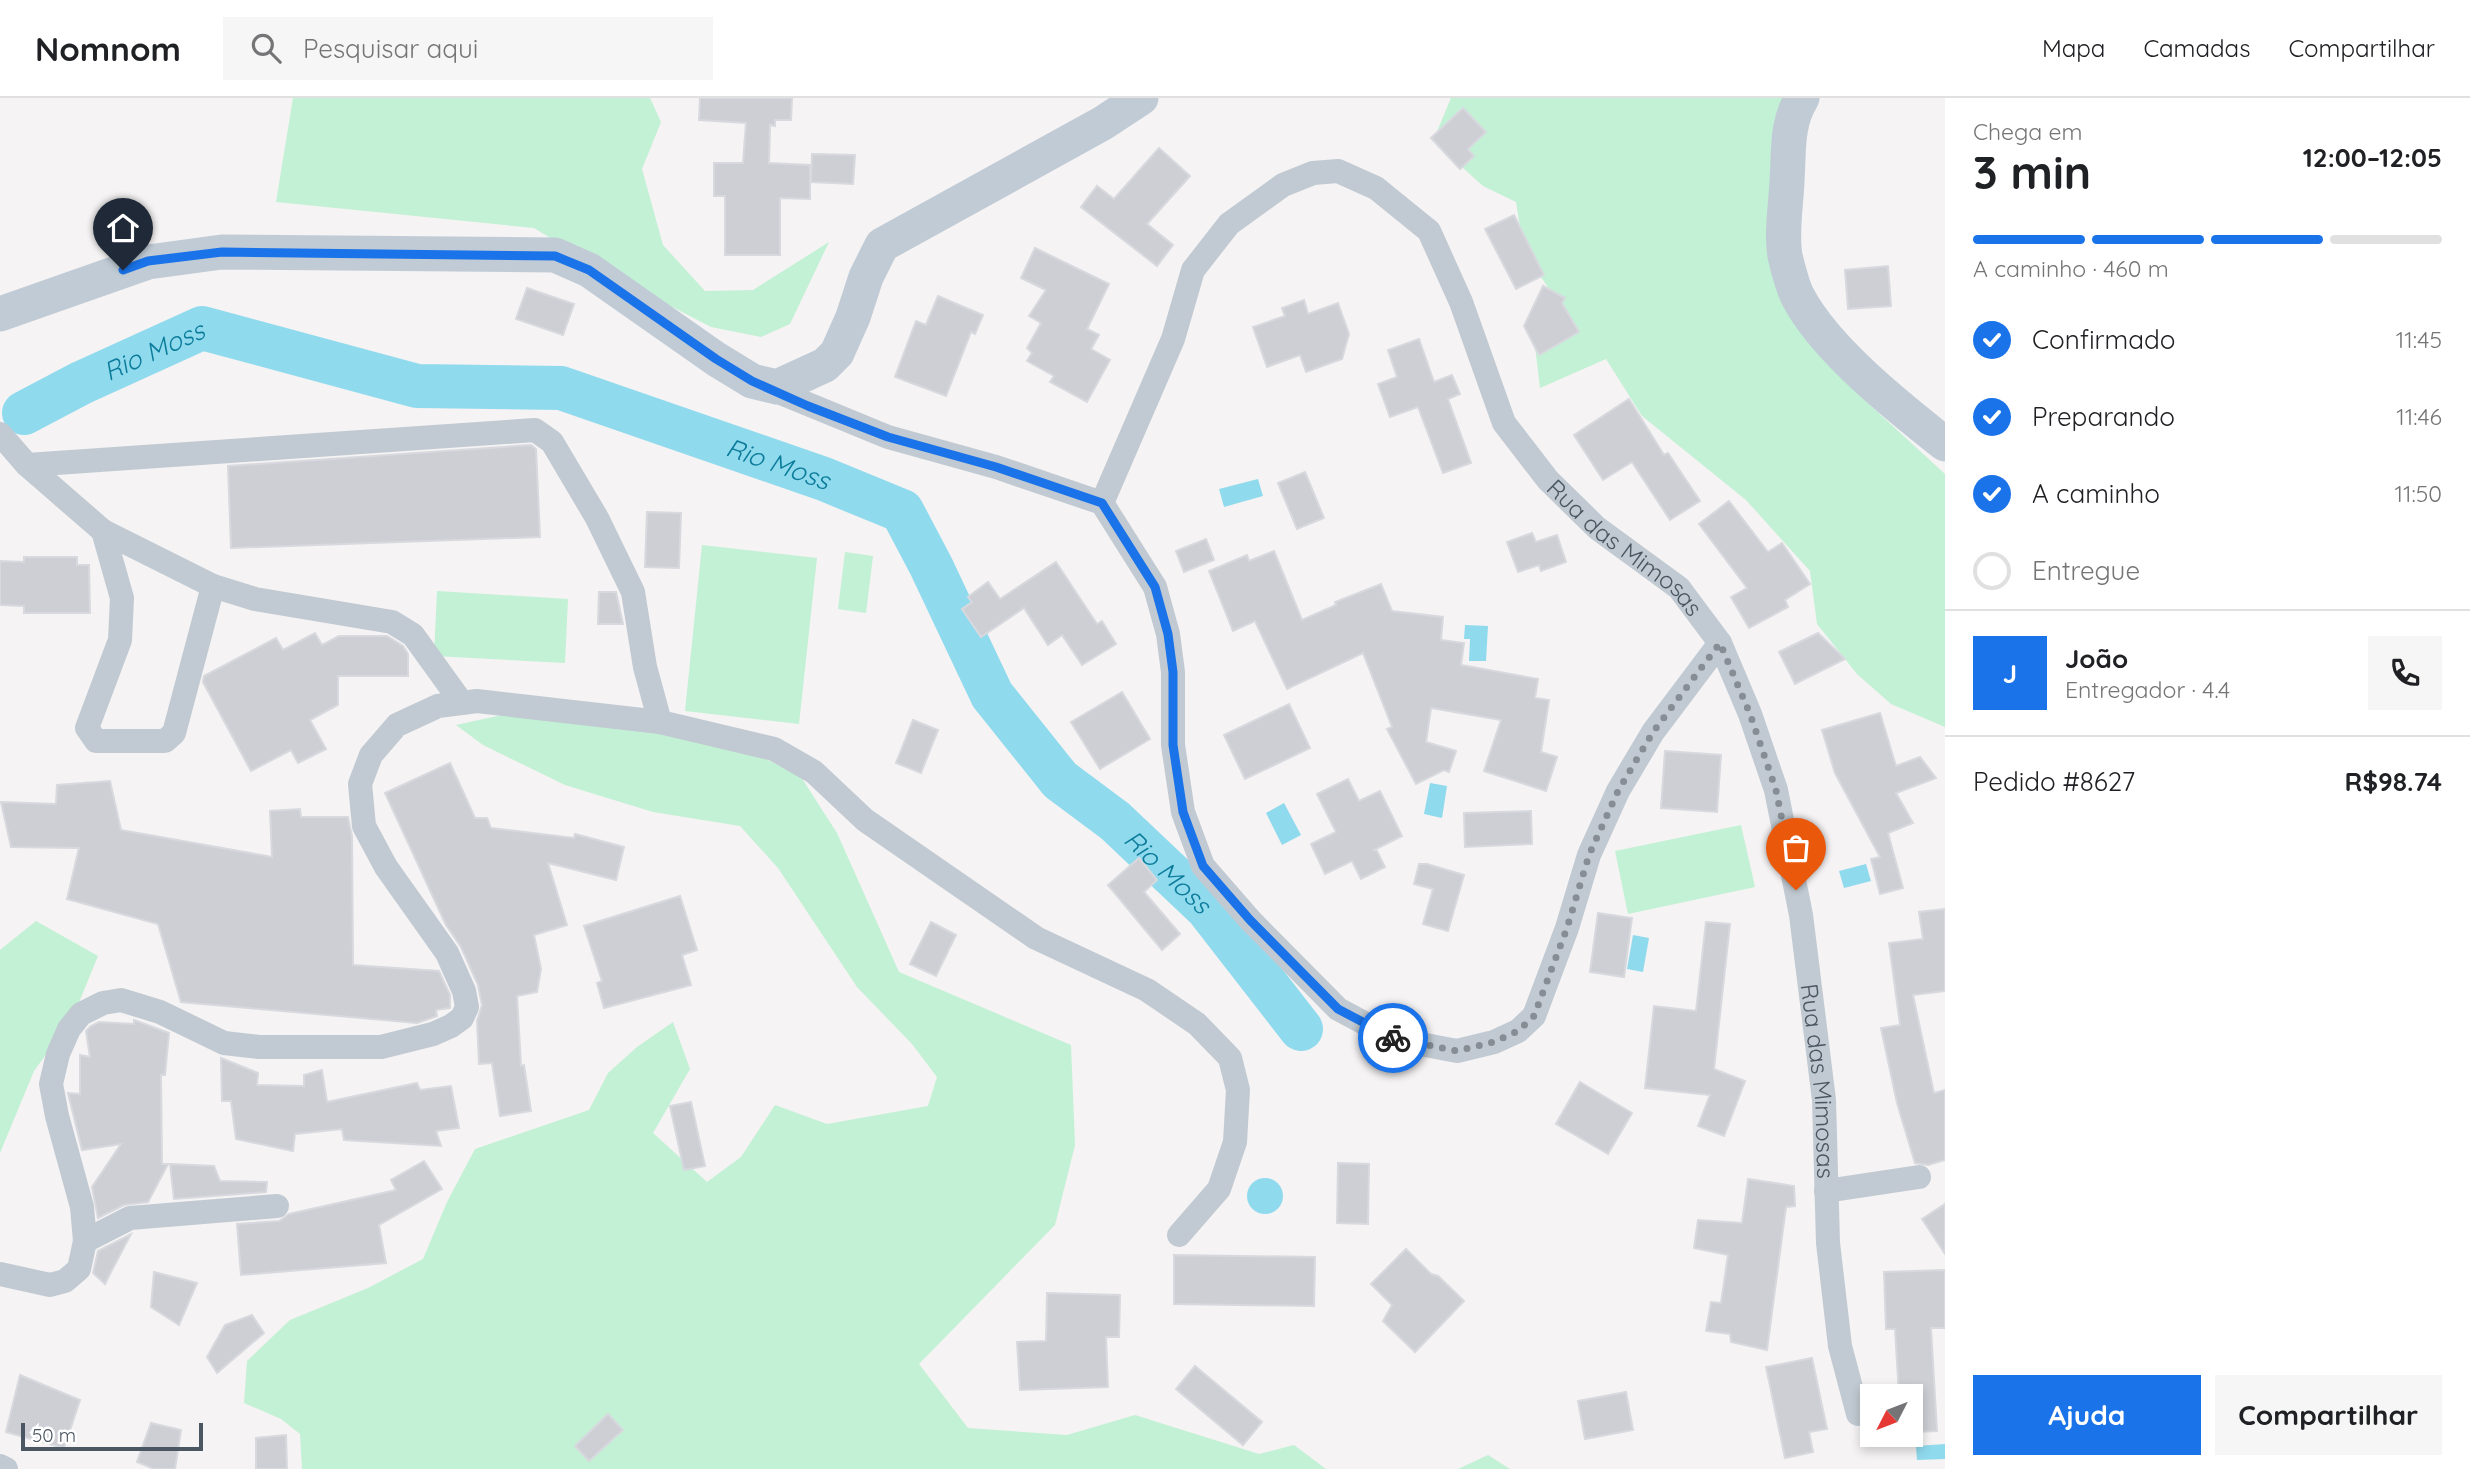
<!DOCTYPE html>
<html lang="pt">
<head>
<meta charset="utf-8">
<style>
  :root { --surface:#fff; --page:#f6f6f6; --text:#202124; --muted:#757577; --line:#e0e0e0; --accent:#1a73e8 }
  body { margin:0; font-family:Quicksand,sans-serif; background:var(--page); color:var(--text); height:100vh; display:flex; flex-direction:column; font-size:26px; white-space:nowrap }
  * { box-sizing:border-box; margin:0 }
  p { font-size:23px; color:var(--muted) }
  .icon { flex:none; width:38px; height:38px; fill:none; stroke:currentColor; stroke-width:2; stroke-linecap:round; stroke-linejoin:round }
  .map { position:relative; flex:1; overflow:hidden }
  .details { display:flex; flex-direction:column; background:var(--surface); width:525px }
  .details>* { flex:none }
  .needle { width:46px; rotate:228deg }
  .controls { position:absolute; left:1860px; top:1286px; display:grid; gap:14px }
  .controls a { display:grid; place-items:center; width:63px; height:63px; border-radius:0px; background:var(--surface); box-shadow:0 4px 10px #0003; font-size:35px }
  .scale { position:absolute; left:21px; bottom:18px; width:182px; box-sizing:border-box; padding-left:7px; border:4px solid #4a5661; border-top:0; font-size:19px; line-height:24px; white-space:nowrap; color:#4a5661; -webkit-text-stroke:5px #fff; paint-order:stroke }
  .pin { position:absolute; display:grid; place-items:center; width:60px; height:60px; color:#fff; margin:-72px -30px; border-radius:50% 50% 50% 0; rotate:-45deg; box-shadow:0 0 7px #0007 }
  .pin .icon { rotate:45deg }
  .courier { position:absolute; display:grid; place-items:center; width:70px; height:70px; margin:-35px; border:5px solid #1a73e8; border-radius:50%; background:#fff; color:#222; box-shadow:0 2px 9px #0007 }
  .overview em { font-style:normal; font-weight:800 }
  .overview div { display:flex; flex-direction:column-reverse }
  .overview { display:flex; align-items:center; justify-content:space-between; height:119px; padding:0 28px }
  h1 { font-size:46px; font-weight:800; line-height:52px }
  .bar { display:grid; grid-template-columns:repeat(4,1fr); gap:10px 7px; align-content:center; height:84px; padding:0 28px }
  .bar i { height:9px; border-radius:5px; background:var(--line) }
  .bar .current { background:var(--accent) }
  .bar p { grid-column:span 4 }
  .line { display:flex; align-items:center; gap:18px; padding:0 28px; border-top:2px solid var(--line) }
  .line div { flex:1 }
  .round { display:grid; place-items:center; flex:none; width:74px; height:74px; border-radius:0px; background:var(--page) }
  ol { padding:0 28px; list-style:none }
  li { display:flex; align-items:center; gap:21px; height:77px }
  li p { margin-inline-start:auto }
  li .icon { padding:7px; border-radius:50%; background:var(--accent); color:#fff; stroke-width:4 }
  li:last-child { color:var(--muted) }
  li i { width:38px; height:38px; border:4px solid var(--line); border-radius:50% }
  .cta { display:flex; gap:14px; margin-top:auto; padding:14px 28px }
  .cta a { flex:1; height:80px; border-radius:0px; background:var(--accent); color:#fff; font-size:28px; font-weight:800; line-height:80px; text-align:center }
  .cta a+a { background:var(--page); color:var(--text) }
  header { display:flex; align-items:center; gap:42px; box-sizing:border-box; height:98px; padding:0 35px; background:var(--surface); border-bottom:2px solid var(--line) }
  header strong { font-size:33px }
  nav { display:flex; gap:38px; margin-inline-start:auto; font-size:24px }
  .search { width:490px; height:63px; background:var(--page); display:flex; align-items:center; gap:18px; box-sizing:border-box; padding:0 24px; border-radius:0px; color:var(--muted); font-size:26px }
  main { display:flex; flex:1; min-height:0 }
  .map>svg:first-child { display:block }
  .green { fill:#c3f1d5 }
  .water { fill:#90daee }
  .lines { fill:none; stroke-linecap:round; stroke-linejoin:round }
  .river { stroke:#90daee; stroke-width:44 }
  .building { fill:#cdcfd5; stroke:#d7d9de; stroke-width:2 }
  .street { stroke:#c1cad2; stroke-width:24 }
  .secondary { stroke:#c1cbd6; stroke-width:35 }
  .done { stroke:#868d94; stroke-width:7; stroke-dasharray:0 12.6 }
  .route { stroke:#1a73e8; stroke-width:9 }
  .labels { text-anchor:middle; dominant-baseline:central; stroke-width:5; stroke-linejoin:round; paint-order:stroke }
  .street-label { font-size:24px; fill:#4a5661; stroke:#fff }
  .water-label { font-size:26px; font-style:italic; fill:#0c7c9b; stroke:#fff }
</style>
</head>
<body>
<header>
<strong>Nomnom</strong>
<div class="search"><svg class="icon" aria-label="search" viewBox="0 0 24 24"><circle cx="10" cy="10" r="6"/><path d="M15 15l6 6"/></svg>Pesquisar aqui</div>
<nav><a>Mapa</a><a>Camadas</a><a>Compartilhar</a></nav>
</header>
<main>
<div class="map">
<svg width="1945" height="1371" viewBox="0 0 1945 1371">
  <rect width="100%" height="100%" fill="#f5f3f3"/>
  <g class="green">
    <path d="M 293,0 L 650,0 L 661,24 L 642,71 L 663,147 L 705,193 L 753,192 L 829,144 L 790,226 L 761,239 L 711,229 L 611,177 L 534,130 L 276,104 Z"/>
    <path d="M 1451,0 L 1792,0 L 1785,210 L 1859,297 L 1945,376 L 1945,629 L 1891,606 L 1857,576 L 1817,526 L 1810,473 L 1746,402 L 1642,318 L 1606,261 L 1540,290 L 1534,240 L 1566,216 L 1524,154 L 1516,104 L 1483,88 L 1433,43 Z"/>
    <path d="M 702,447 L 817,460 L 799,626 L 685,613 Z"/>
    <path d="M 845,454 L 873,458 L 866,515 L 838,511 Z"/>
    <path d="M 437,493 L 568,501 L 565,565 L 434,558 Z"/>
    <path d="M 561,604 L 698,626 L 801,679 L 837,735 L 899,874 L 1071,947 L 1075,1047 L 1055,1127 L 919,1266 L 968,1330 L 1067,1337 L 1135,1317 L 1259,1356 L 1294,1347 L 1326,1371 L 302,1371 L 300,1336 L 281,1321 L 244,1305 L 247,1263 L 290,1222 L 368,1190 L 423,1161 L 447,1104 L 475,1051 L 589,1012 L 608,975 L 637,949 L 673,924 L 690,971 L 653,1035 L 707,1084 L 741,1059 L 775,1007 L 827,1026 L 928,1008 L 937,979 L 912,946 L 857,889 L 778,770 L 740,728 L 653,714 L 565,687 L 483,647 L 456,627 Z"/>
    <path d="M 1741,727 L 1755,789 L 1628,816 L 1615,753 Z"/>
    <path d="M 36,823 L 98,858 L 73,919 L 34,973 L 0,1055 L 0,852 Z"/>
    <path d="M 1488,1357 L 1510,1371 L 1458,1371 Z"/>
  </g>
  <g class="water">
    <path d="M 1258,381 L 1263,398 L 1224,409 L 1219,391 Z"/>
    <path d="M 1465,527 L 1488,528 L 1486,563 L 1469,563 L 1470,541 L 1464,541 Z"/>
    <path d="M 1430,685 L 1447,688 L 1442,720 L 1424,716 Z"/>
    <path d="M 1284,705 L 1301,737 L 1282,747 L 1266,715 Z"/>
    <path d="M 1866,766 L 1871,783 L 1844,790 L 1839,773 Z"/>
    <path d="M 1633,837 L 1649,840 L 1643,874 L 1627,871 Z"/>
    <circle cx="1265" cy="1098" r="18"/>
    <path d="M 1945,1346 L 1945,1361 L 1917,1362 L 1916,1348 Z"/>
  </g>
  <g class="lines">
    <path class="river" id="s1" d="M 24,315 L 81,285 L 202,230 L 417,288 L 561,290 L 824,381 L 902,413 L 931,468 L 992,597 L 1060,682 L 1115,723 L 1207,810 L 1301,931"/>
  </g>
  <g class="building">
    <path d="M 700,0 L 792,0 L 791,22 L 775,22 L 775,28 L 770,27 L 769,65 L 810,67 L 810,101 L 780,100 L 780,157 L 725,157 L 725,98 L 714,98 L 714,65 L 743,65 L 746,25 L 699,22 Z"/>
    <path d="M 1463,10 L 1486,34 L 1468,51 L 1474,58 L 1460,71 L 1431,40 Z"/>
    <path d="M 1159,50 L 1190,78 L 1147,126 L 1173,147 L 1157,168 L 1081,109 L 1097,88 L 1114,101 Z"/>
    <path d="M 812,56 L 855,57 L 853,86 L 811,84 Z"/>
    <path d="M 1514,117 L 1544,177 L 1516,191 L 1485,131 Z"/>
    <path d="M 1035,150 L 1109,186 L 1087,231 L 1099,237 L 1091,251 L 1110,262 L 1087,304 L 1050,284 L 1054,278 L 1027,263 L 1032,255 L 1027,250 L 1041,225 L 1029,218 L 1046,192 L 1021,180 Z"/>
    <path d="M 1888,168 L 1891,208 L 1848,211 L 1845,172 Z"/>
    <path d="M 1543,188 L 1565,200 L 1562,205 L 1579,234 L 1539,257 L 1524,228 Z"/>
    <path d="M 527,190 L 574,206 L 563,237 L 516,221 Z"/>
    <path d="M 938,198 L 983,217 L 975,236 L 971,234 L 946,298 L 895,279 L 916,223 L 926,227 Z"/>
    <path d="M 1304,202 L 1308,216 L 1338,205 L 1349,236 L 1342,261 L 1306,274 L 1300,257 L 1267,269 L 1253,229 L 1285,218 L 1282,210 Z"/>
    <path d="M 1419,241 L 1434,284 L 1452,277 L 1460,296 L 1448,301 L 1471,365 L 1443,375 L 1418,309 L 1390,319 L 1378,286 L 1397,279 L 1388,252 Z"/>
    <path d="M 1629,301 L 1664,357 L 1668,355 L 1700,403 L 1670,422 L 1632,364 L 1603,382 L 1574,337 Z"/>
    <path d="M 531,347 L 536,351 L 540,439 L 231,450 L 228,368 Z"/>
    <path d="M 1305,374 L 1324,420 L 1297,431 L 1278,385 Z"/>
    <path d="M 1729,403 L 1768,454 L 1782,445 L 1810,486 L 1785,502 L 1788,509 L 1749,530 L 1731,499 L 1747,490 L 1699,426 Z"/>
    <path d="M 647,414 L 681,415 L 679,470 L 645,469 Z"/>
    <path d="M 1532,435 L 1536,444 L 1557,437 L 1566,464 L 1541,473 L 1539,467 L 1518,474 L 1507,444 Z"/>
    <path d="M 1206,441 L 1214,462 L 1184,474 L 1176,453 Z"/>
    <path d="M 1274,453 L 1302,522 L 1336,507 L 1335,504 L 1381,486 L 1392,513 L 1443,519 L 1441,542 L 1464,545 L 1461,567 L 1538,581 L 1535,600 L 1549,602 L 1541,654 L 1557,659 L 1546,693 L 1484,673 L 1501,622 L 1431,610 L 1426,644 L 1456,653 L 1449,674 L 1444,672 L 1416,686 L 1387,631 L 1392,629 L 1363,555 L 1287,591 L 1255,523 L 1233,533 L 1209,473 L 1247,457 L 1249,463 Z"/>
    <path d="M 24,459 L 77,459 L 77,467 L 89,467 L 90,515 L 24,515 L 24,508 L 0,507 L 0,463 L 24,464 Z"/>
    <path d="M 1056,464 L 1097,526 L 1102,523 L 1116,546 L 1082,567 L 1062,537 L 1048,547 L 1024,510 L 981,539 L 962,511 L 972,504 L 968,499 L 988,484 L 1000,501 Z"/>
    <path d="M 599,494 L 616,494 L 623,526 L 598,526 Z"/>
    <path d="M 315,535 L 322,547 L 339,538 L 387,538 L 403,548 L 408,556 L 408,578 L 338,578 L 338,607 L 310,622 L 326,651 L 298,665 L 291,652 L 251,673 L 203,584 L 204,578 L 276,540 L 283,552 Z"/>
    <path d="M 1818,535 L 1845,561 L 1795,586 L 1779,554 Z"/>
    <path d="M 1122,594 L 1150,641 L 1100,671 L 1071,624 Z"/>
    <path d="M 1289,606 L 1310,650 L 1245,681 L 1224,637 Z"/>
    <path d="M 1880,615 L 1896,668 L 1920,659 L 1936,680 L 1896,695 L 1913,725 L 1888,735 L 1903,790 L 1880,796 L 1871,761 L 1880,759 L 1835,675 L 1822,632 Z"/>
    <path d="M 913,622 L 938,632 L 921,675 L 896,665 Z"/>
    <path d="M 1665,653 L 1721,657 L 1717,714 L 1661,710 Z"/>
    <path d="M 450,665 L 475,720 L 487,720 L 491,730 L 574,740 L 575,736 L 624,749 L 616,782 L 548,765 L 567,827 L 534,837 L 541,871 L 537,894 L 517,898 L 521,968 L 524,967 L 531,1013 L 500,1018 L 492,965 L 479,966 L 477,923 L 482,907 L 478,887 L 461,849 L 446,827 L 385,695 Z"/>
    <path d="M 1348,681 L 1359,703 L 1380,693 L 1402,738 L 1374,752 L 1377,753 L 1385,769 L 1361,781 L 1352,763 L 1325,776 L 1311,746 L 1336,734 L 1317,696 Z"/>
    <path d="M 110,683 L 121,732 L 272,759 L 270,713 L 300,711 L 301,719 L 348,719 L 352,738 L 353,867 L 439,873 L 450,897 L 450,910 L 436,912 L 437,918 L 417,925 L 181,904 L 158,826 L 67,801 L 79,750 L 11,749 L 1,704 L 56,706 L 57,687 Z"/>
    <path d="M 1531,713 L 1532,746 L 1465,749 L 1464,715 Z"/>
    <path d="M 1139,760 L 1157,782 L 1144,794 L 1180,836 L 1162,852 L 1108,787 Z"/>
    <path d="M 1419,766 L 1427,766 L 1464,777 L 1448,833 L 1423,826 L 1433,791 L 1414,786 Z"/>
    <path d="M 680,798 L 697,852 L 682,857 L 691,887 L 604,910 L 597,885 L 602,883 L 584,828 Z"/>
    <path d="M 1945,811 L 1945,893 L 1913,897 L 1934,995 L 1945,992 L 1945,1062 L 1928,1067 L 1915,1065 L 1897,1005 L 1881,930 L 1900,927 L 1889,845 L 1923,841 L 1919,814 Z"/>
    <path d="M 1598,815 L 1632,820 L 1624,879 L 1590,874 Z"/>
    <path d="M 931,824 L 956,837 L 936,878 L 910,866 Z"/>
    <path d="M 1706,824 L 1730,826 L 1714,971 L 1745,983 L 1724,1038 L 1698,1028 L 1710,997 L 1645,990 L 1654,908 L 1696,913 Z"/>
    <path d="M 134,922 L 169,935 L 165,977 L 161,977 L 162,1066 L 168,1066 L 148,1104 L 124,1107 L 98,1120 L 92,1089 L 121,1046 L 82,1052 L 68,995 L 80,996 L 80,957 L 90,959 L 86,933 L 91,928 L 99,924 L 134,926 Z"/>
    <path d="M 221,960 L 258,975 L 257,987 L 304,988 L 304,977 L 322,972 L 327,1004 L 417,985 L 420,992 L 451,988 L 459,1030 L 436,1033 L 441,1048 L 344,1042 L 342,1031 L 295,1036 L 293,1053 L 236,1041 L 231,1003 L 222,1003 Z"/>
    <path d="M 1580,984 L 1632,1015 L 1608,1056 L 1556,1026 Z"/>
    <path d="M 691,1004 L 705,1068 L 684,1072 L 670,1008 Z"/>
    <path d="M 424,1063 L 442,1091 L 379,1127 L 386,1165 L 241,1177 L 237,1126 L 279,1123 L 289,1116 L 396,1092 L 391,1082 Z"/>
    <path d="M 1338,1065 L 1369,1066 L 1368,1126 L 1337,1125 Z"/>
    <path d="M 170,1066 L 214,1068 L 220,1083 L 267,1084 L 266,1094 L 174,1101 Z"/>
    <path d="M 1748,1081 L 1794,1088 L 1795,1108 L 1786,1109 L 1767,1252 L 1731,1244 L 1730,1236 L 1706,1233 L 1711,1204 L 1721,1205 L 1728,1157 L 1694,1150 L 1698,1122 L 1742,1125 Z"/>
    <path d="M 1945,1106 L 1945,1156 L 1922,1121 Z"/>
    <path d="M 131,1136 L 111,1174 L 105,1186 L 93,1175 L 98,1153 Z"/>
    <path d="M 1406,1151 L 1431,1176 L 1438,1178 L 1464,1203 L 1415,1254 L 1383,1223 L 1392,1207 L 1371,1186 Z"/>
    <path d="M 1174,1157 L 1315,1159 L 1314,1208 L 1174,1206 Z"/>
    <path d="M 1945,1172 L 1945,1230 L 1931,1230 L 1937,1333 L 1911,1334 L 1911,1298 L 1899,1298 L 1895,1231 L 1886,1231 L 1884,1174 Z"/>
    <path d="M 154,1174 L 197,1185 L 179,1227 L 151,1209 Z"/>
    <path d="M 1047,1195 L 1120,1197 L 1119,1239 L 1106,1239 L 1108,1289 L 1020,1292 L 1017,1244 L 1046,1243 Z"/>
    <path d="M 252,1217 L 264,1235 L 217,1275 L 207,1259 L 225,1227 Z"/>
    <path d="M 1812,1260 L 1827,1331 L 1809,1334 L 1813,1354 L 1785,1360 L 1766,1269 Z"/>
    <path d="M 1195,1268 L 1262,1324 L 1243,1347 L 1176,1291 Z"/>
    <path d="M 20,1277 L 80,1302 L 64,1350 L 6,1334 Z"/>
    <path d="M 1626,1294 L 1633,1332 L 1585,1341 L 1578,1303 Z"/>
    <path d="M 608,1316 L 623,1332 L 589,1363 L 575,1348 Z"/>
    <path d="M 151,1325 L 181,1332 L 175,1371 L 154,1371 L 137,1364 Z"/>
    <path d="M 286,1337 L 287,1371 L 256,1371 L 256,1340 Z"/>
  </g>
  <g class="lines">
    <g class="street">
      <path d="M 764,288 L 888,339 L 996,369 L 1102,405 L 1155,489 L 1168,536 L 1173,574 L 1173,647 L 1183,714 L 1203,768 L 1250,822 L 1338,911 L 1394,941 L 1457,953 L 1494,944 L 1518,933 L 1534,918 L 1567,830 L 1589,757 L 1618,693 L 1653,634 L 1720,545"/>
      <path d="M 0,336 L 27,367 L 103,433 L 122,500 L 120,542 L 87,630 L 96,643 L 165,643 L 174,635 L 213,488"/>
      <path d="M 27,367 L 535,332 L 552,344 L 597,420 L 633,494 L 645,569 L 660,624 L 774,651 L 814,674 L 865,722 L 1036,840 L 1147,892 L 1197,926 L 1230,960 L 1238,992 L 1235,1044 L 1219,1091 L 1179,1137"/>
      <path id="s2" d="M 1102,405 L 1173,241 L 1193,172 L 1229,126 L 1283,87 L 1313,75 L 1338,73 L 1376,90 L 1429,133 L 1461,204 L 1504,325 L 1548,382 L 1597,430 L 1679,490 L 1720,545 L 1750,616 L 1776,692 L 1801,817 L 1824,1002 L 1828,1145 L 1840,1248 L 1858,1316"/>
      <path d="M 103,433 L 213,488 L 255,501 L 392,524 L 413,537 L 462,605"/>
      <path d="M 1826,1093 L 1919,1079"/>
      <path d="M 85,1143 L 130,1120 L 277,1108"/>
      <path d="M 0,1176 L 50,1187 L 65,1183 L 79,1171 L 85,1143 L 82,1109 L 57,1018 L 51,986 L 58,956 L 69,931 L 81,916 L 103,905 L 121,902 L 160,914 L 224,945 L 259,949 L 381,949 L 433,936 L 451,928 L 462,920 L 467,909 L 464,893 L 447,855 L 386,769 L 364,728 L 360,686 L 371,657 L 397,627 L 438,608 L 477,603 L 660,624"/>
      <path d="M 0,1368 L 6,1371"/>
    </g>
    <g class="secondary">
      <path d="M 1802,0 C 1786,25 1789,54 1787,83 C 1786,108 1781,133 1785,158 C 1788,170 1792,188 1798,199 C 1825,251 1898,309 1945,346"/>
      <path d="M 0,216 L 148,164 L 222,154 L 555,157 L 589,172 L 716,261 L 752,283 L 777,289 L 825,267 L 837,255 L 853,219 L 866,179 L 882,147 L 1103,25 L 1141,0"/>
    </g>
  </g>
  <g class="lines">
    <path class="done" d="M 1393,940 L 1457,953 L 1494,944 L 1518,933 L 1534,918 L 1567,830 L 1589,757 L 1618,693 L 1653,634 L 1720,545 L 1750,616 L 1776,692 L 1796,792"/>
    <path class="route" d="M 123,172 L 148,163 L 222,154 L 555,158 L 589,172 L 716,261 L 752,283 L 808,308 L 888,339 L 996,369 L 1102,405 L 1155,489 L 1168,536 L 1173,574 L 1173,647 L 1183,714 L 1203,768 L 1250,822 L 1338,911 L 1393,940"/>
  </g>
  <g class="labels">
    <g class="street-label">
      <text stroke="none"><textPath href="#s2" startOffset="924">Rua das Mimosas</textPath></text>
      <text stroke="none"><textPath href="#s2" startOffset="1512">Rua das Mimosas</textPath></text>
    </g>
    <g class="water-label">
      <text stroke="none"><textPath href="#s1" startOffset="144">Rio Moss</textPath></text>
      <text stroke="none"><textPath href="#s1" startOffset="794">Rio Moss</textPath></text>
      <text stroke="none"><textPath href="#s1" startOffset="1382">Rio Moss</textPath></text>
    </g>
  </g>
</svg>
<div class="controls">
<a><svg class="needle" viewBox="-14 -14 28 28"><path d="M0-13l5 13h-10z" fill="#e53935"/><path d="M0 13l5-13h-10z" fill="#757577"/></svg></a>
</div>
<div class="scale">50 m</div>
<div class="pin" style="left:1796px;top:792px;background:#ea580c"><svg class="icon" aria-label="bag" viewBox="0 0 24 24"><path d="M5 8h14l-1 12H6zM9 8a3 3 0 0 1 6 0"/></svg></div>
<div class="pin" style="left:123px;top:172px;background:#1f2937"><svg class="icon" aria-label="home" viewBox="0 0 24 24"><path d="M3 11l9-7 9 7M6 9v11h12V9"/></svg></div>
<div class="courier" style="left:1393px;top:940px"><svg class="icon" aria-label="bike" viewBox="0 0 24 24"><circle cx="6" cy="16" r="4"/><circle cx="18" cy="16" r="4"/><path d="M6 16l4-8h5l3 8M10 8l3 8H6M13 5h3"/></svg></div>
</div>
<section class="details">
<div class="overview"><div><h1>3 min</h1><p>Chega em</p></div><em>12:00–12:05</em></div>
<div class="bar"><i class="current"></i><i class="current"></i><i class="current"></i><i></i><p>A caminho · 460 m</p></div>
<ol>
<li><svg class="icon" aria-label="check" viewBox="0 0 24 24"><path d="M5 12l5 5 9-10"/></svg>Confirmado<p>11:45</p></li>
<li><svg class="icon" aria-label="check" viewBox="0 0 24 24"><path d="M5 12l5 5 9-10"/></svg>Preparando<p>11:46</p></li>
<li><svg class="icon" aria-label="check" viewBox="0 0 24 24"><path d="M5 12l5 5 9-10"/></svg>A caminho<p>11:50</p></li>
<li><i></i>Entregue</li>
</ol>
<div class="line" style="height:126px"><b class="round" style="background:var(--accent);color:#fff">J</b><div><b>João</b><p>Entregador · 4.4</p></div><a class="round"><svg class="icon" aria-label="phone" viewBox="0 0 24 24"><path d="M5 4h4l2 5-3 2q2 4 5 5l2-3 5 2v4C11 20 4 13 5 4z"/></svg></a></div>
<div class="line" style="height:91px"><div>Pedido #8627</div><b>R$98.74</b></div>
<div class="cta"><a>Ajuda</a><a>Compartilhar</a></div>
</section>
</main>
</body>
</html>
